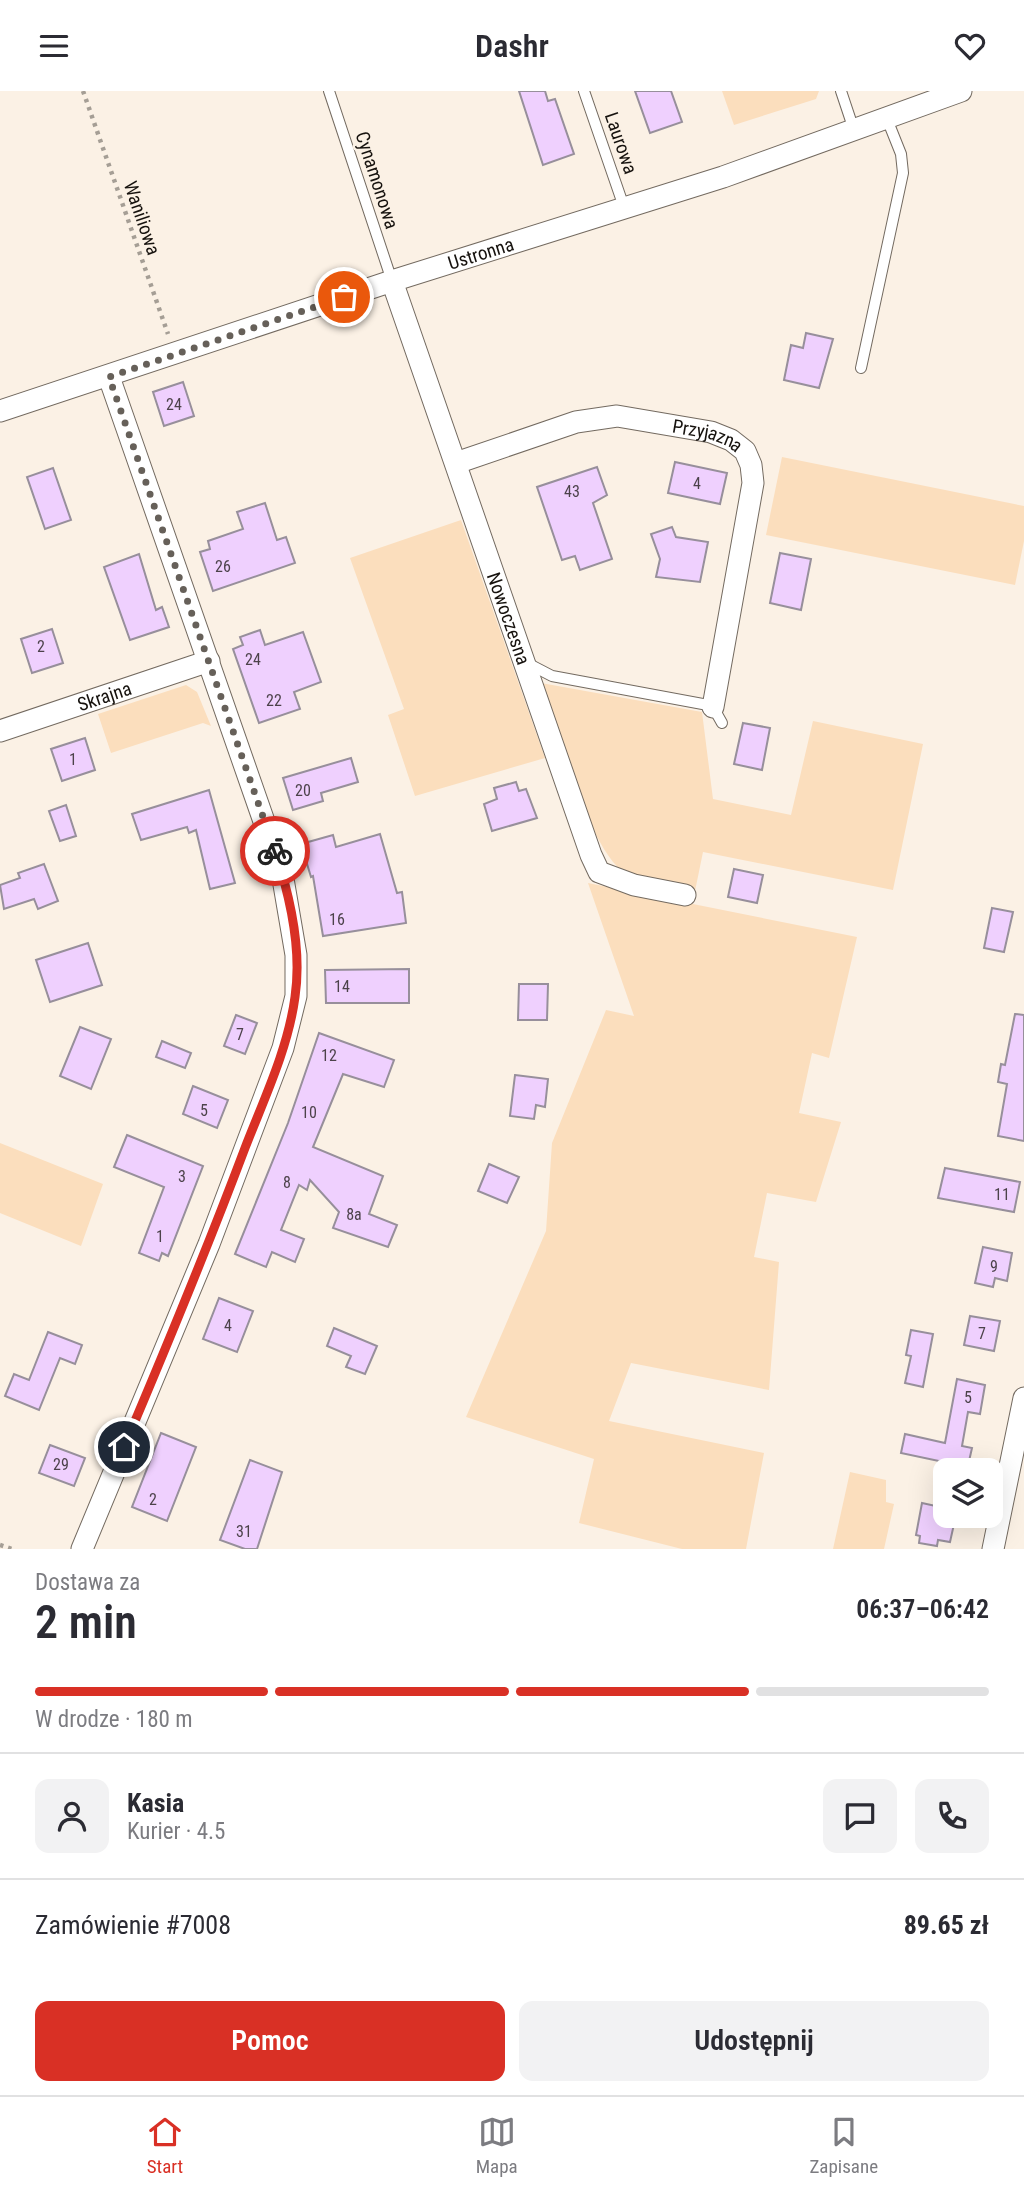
<!DOCTYPE html>
<html lang="pl">
<head>
<meta charset="utf-8">
<style>
  :root { --surface:#fff; --page:#f2f2f3; --text:#2b2b33; --muted:#7c7c81; --line:#e1e1e2; --accent:#d93025 }
  body { margin:0; font-family:"Roboto Condensed",sans-serif; background:var(--page); color:var(--text); height:100vh; display:flex; flex-direction:column; font-size:26px; white-space:nowrap }
  * { box-sizing:border-box; margin:0 }
  p { font-size:23px; color:var(--muted) }
  .icon { flex:none; width:38px; height:38px; fill:none; stroke:currentColor; stroke-width:2; stroke-linecap:round; stroke-linejoin:round }
  .map { position:relative; height:1458px; overflow:hidden }
  .details { display:flex; flex-direction:column; background:var(--surface); flex:1 }
  .details>* { flex:none }
  .tools { position:absolute; left:933px; top:1367px; display:grid; gap:14px }
  .tools a { display:grid; place-items:center; width:70px; height:70px; border-radius:14px; background:var(--surface); box-shadow:0 7px 28px #0002; font-size:35px }
  .pin { position:absolute; display:grid; place-items:center; width:60px; height:60px; color:#fff; margin:-30px; border:4px solid #fff; border-radius:50%; box-shadow:0 2px 7px #0007 }
  .courier { position:absolute; display:grid; place-items:center; width:70px; height:70px; margin:-35px; border:5px solid #d93025; border-radius:50%; background:#fff; color:#222; box-shadow:0 2px 9px #0007 }
  .summary em { font-style:normal; font-weight:600 }
  .summary div { display:flex; flex-direction:column-reverse }
  .summary { display:flex; align-items:center; justify-content:space-between; height:119px; padding:0 35px }
  h1 { font-size:46px; font-weight:600; line-height:52px }
  .bar { display:grid; grid-template-columns:repeat(4,1fr); gap:10px 7px; align-content:center; height:84px; padding:0 35px }
  .bar i { height:9px; border-radius:5px; background:var(--line) }
  .bar .selected { background:var(--accent) }
  .bar p { grid-column:span 4 }
  .line { display:flex; align-items:center; gap:18px; padding:0 35px; border-top:2px solid var(--line) }
  .line div { flex:1 }
  .round { display:grid; place-items:center; flex:none; width:74px; height:74px; border-radius:14px; background:var(--page) }
  .cta { display:flex; gap:14px; margin-top:auto; padding:14px 35px }
  .cta a { flex:1; height:80px; border-radius:14px; background:var(--accent); color:#fff; font-size:28px; font-weight:600; line-height:80px; text-align:center }
  .cta a+a { background:var(--page); color:var(--text) }
  header { display:flex; justify-content:space-between; align-items:center; height:91px; padding:0 35px; background:var(--surface); font-size:32px; font-weight:600 }
  .dock { display:flex; justify-content:space-around; align-items:center; height:98px; border-top:2px solid var(--line); background:var(--surface); font-size:19px; color:var(--muted) }
  .dock a { display:grid; justify-items:center; gap:4px }
  .dock .selected { color:var(--accent) }
  .map>svg:first-child { display:block }
  .green { fill:#fbdebd }
  .building { fill:#efd0fe; stroke:#978f9b; stroke-width:2 }
  .lines { fill:none; stroke-linecap:round; stroke-linejoin:round }
  .lane-casing { stroke:#736a60; stroke-width:12 }
  .street-casing { stroke:#736a60; stroke-width:23 }
  .path { stroke:#a59e95; stroke-width:4.5; stroke-dasharray:3.5 5; stroke-linecap:butt }
  .lane { stroke:#fff; stroke-width:10 }
  .street { stroke:#fff; stroke-width:21 }
  .done { stroke:#666059; stroke-width:7; stroke-dasharray:0 12.6 }
  .route { stroke:#d93025; stroke-width:9 }
  .labels { text-anchor:middle; dominant-baseline:central; stroke-width:5; stroke-linejoin:round; paint-order:stroke }
  .number-label { font-size:16px; fill:#4c424a }
  .street-label { font-size:19px; fill:#16120e; stroke:#fbf1e5 }
</style>
</head>
<body>
<header><svg class="icon" aria-label="menu" viewBox="0 0 24 24"><path d="M4 6h16M4 12h16M4 18h16"/></svg>Dashr<svg class="icon" aria-label="heart" viewBox="0 0 24 24"><path d="M12 20l-8-8c-3-5 5-10 8-4 3-6 11-1 8 4z"/></svg></header>
<div class="map">
<svg width="1024" height="1458" viewBox="0 0 1024 1458">
  <rect width="100%" height="100%" fill="#fbf1e5"/>
  <g class="green">
    <path d="M 722,0 L 819,0 L 816,8 L 734,34 Z"/>
    <path d="M 782,366 L 1024,415 L 1024,450 L 1015,494 L 766,444 Z"/>
    <path d="M 461,429 L 545,667 L 415,705 L 388,624 L 404,618 L 350,467 Z"/>
    <path d="M 541,592 L 702,621 L 713,708 L 791,724 L 813,630 L 923,653 L 893,799 L 703,761 L 695,800 C 675,796 649,794 631,786 C 590,768 556,635 541,592 Z"/>
    <path d="M 186,594 L 197,601 L 211,635 L 203,632 L 111,662 L 98,623 Z"/>
    <path d="M 588,792 L 857,846 L 829,967 L 812,962 L 799,1022 L 841,1031 L 816,1111 L 767,1102 L 754,1166 L 779,1171 L 769,1299 L 631,1272 L 609,1330 L 764,1362 L 746,1458 L 682,1458 L 579,1432 L 594,1368 L 466,1326 L 546,1140 L 552,1052 L 606,919 L 634,925 Z"/>
    <path d="M 0,1052 L 103,1093 L 81,1155 L 0,1122 Z"/>
    <path d="M 850,1381 L 886,1389 L 886,1411 L 894,1413 L 884,1458 L 833,1458 Z"/>
  </g>
  <g class="building">
    <path d="M 519,0 L 545,0 L 548,10 L 555,8 L 574,63 L 543,74 Z"/>
    <path d="M 635,0 L 671,0 L 682,31 L 650,42 Z"/>
    <path d="M 806,242 L 833,248 L 819,297 L 784,289 L 791,254 L 803,257 Z"/>
    <path d="M 183,291 L 194,325 L 164,335 L 153,301 Z"/>
    <path d="M 675,371 L 727,382 L 720,413 L 668,402 Z"/>
    <path d="M 597,376 L 607,404 L 593,412 L 612,468 L 580,479 L 575,465 L 562,469 L 537,396 Z"/>
    <path d="M 53,377 L 71,429 L 45,438 L 27,386 Z"/>
    <path d="M 265,412 L 277,449 L 286,446 L 295,472 L 213,500 L 200,461 L 210,458 L 208,450 L 243,438 L 237,421 Z"/>
    <path d="M 672,436 L 676,446 L 708,451 L 700,491 L 656,486 L 660,468 L 651,443 Z"/>
    <path d="M 780,462 L 811,468 L 801,519 L 770,512 Z"/>
    <path d="M 139,463 L 156,519 L 162,516 L 169,536 L 130,549 L 104,476 Z"/>
    <path d="M 52,538 L 63,572 L 32,582 L 21,548 Z"/>
    <path d="M 260,539 L 265,554 L 303,541 L 321,591 L 294,601 L 300,618 L 259,632 L 233,558 L 243,554 L 240,546 Z"/>
    <path d="M 743,632 L 770,637 L 762,679 L 734,673 Z"/>
    <path d="M 85,647 L 95,679 L 62,690 L 51,658 Z"/>
    <path d="M 351,667 L 358,691 L 321,702 L 323,710 L 293,719 L 283,687 Z"/>
    <path d="M 516,691 L 519,700 L 526,698 L 537,727 L 492,740 L 484,713 L 497,708 L 494,697 Z"/>
    <path d="M 209,699 L 235,792 L 210,798 L 196,739 L 189,742 L 187,736 L 141,749 L 132,723 Z"/>
    <path d="M 66,714 L 76,745 L 60,750 L 49,720 Z"/>
    <path d="M 380,743 L 397,802 L 402,801 L 406,832 L 323,845 L 313,785 L 311,786 L 301,753 L 333,744 L 336,756 Z"/>
    <path d="M 44,773 L 58,810 L 38,818 L 34,808 L 4,818 L 0,794 L 20,787 L 18,782 Z"/>
    <path d="M 734,778 L 763,784 L 757,812 L 728,806 Z"/>
    <path d="M 992,817 L 1013,821 L 1004,861 L 984,857 Z"/>
    <path d="M 88,852 L 102,894 L 50,911 L 36,869 Z"/>
    <path d="M 409,878 L 409,912 L 326,912 L 325,879 Z"/>
    <path d="M 519,893 L 548,893 L 547,929 L 518,929 Z"/>
    <path d="M 1015,923 L 1024,924 L 1024,1050 L 998,1045 L 1007,993 L 998,991 L 1001,973 L 1005,974 Z"/>
    <path d="M 236,924 L 257,932 L 245,963 L 224,955 Z"/>
    <path d="M 80,936 L 111,948 L 91,998 L 60,985 Z"/>
    <path d="M 319,942 L 394,969 L 384,996 L 343,983 L 313,1056 L 383,1085 L 369,1123 L 397,1134 L 388,1156 L 333,1137 L 339,1121 L 310,1089 L 307,1099 L 299,1094 L 281,1139 L 304,1148 L 295,1171 L 272,1161 L 266,1176 L 235,1163 L 288,1032 Z"/>
    <path d="M 162,950 L 191,962 L 185,977 L 156,966 Z"/>
    <path d="M 515,984 L 548,988 L 545,1016 L 536,1014 L 534,1028 L 510,1025 Z"/>
    <path d="M 193,995 L 228,1009 L 217,1037 L 183,1023 Z"/>
    <path d="M 127,1044 L 203,1075 L 168,1165 L 162,1162 L 159,1170 L 139,1162 L 164,1096 L 114,1076 Z"/>
    <path d="M 489,1073 L 519,1086 L 507,1112 L 478,1100 Z"/>
    <path d="M 945,1077 L 1020,1091 L 1014,1121 L 938,1107 Z"/>
    <path d="M 983,1156 L 1012,1162 L 1007,1190 L 995,1187 L 993,1196 L 975,1192 Z"/>
    <path d="M 219,1207 L 253,1220 L 237,1261 L 203,1248 Z"/>
    <path d="M 970,1225 L 1000,1230 L 994,1260 L 964,1254 Z"/>
    <path d="M 334,1237 L 377,1255 L 365,1283 L 346,1276 L 351,1265 L 327,1255 Z"/>
    <path d="M 911,1239 L 933,1243 L 923,1296 L 905,1292 L 911,1265 L 906,1264 Z"/>
    <path d="M 48,1241 L 82,1254 L 75,1273 L 60,1267 L 39,1319 L 5,1305 L 14,1283 L 29,1289 Z"/>
    <path d="M 957,1288 L 985,1294 L 980,1323 L 968,1321 L 962,1355 L 972,1357 L 967,1379 L 937,1379 L 939,1370 L 901,1362 L 905,1343 L 945,1352 Z"/>
    <path d="M 161,1342 L 196,1356 L 167,1430 L 132,1416 Z"/>
    <path d="M 50,1354 L 85,1367 L 74,1395 L 39,1382 Z"/>
    <path d="M 250,1369 L 282,1381 L 257,1458 L 245,1458 L 220,1449 Z"/>
    <path d="M 922,1412 L 945,1417 L 945,1424 L 956,1424 L 950,1451 L 938,1449 L 937,1455 L 919,1452 L 920,1445 L 916,1444 Z"/>
  </g>
  <g class="lines">
    <defs>
      <g id="lane">
        <path d="M 329,0 L 392,190"/>
        <path d="M 584,0 L 624,116"/>
        <path d="M 841,0 L 854,39"/>
        <path d="M 861,277 L 903,82 L 901,63 L 887,28"/>
        <path d="M 527,572 L 552,585 L 708,614 L 713,616 L 722,632"/>
      </g>
      <g id="street">
        <path id="s1" d="M 392,190 L 591,764 L 599,781 L 634,794 L 685,804"/>
        <path id="s2" d="M 0,320 L 392,190 L 723,86 L 961,0"/>
        <path id="s3" d="M 456,372 L 576,331 L 617,325 L 711,341 L 731,349 L 745,360 L 751,374 L 753,392 L 713,616"/>
        <path id="s4" d="M 0,640 L 209,570"/>
        <path d="M 82,1458 L 209,1153 L 283,957 L 296,905 L 296,864 L 282,782 L 109,286"/>
        <path d="M 993,1458 L 1024,1307"/>
      </g>
    </defs>
    <use href="#lane" class="lane-casing"/>
    <use href="#street" class="street-casing"/>
    <g class="path">
      <path d="M 83,0 L 168,243"/>
      <path d="M 0,1454 L 12,1458"/>
    </g>
    <use href="#lane" class="lane"/>
    <use href="#street" class="street"/>
  </g>
  <g class="lines">
    <path class="done" d="M 275,760 L 109,286 L 344,206"/>
    <path class="route" d="M 124,1356 C 166,1257 207,1158 245,1057 C 264,1008 288,958 295,906 C 302,859 290,805 275,760"/>
  </g>
  <g class="labels">
    <g class="number-label">
      <text x="174" y="313">24</text>
      <text x="697" y="392">4</text>
      <text x="572" y="400">43</text>
      <text x="223" y="475">26</text>
      <text x="41" y="555">2</text>
      <text x="253" y="568">24</text>
      <text x="274" y="609">22</text>
      <text x="73" y="668">1</text>
      <text x="303" y="699">20</text>
      <text x="337" y="828">16</text>
      <text x="342" y="895">14</text>
      <text x="240" y="943">7</text>
      <text x="329" y="964">12</text>
      <text x="204" y="1019">5</text>
      <text x="309" y="1021">10</text>
      <text x="182" y="1085">3</text>
      <text x="287" y="1091">8</text>
      <text x="1002" y="1103">11</text>
      <text x="354" y="1123">8a</text>
      <text x="160" y="1145">1</text>
      <text x="994" y="1175">9</text>
      <text x="228" y="1234">4</text>
      <text x="982" y="1242">7</text>
      <text x="968" y="1306">5</text>
      <text x="61" y="1373">29</text>
      <text x="153" y="1408">2</text>
      <text x="244" y="1440">31</text>
    </g>
    <g class="street-label">
      <text transform="translate(621 52) rotate(71)">Laurowa</text>
      <text transform="translate(377 89) rotate(72)">Cynamonowa</text>
      <text transform="translate(142 127) rotate(71)">Waniliowa</text>
      <text stroke="none"><textPath href="#s2" startOffset="506">Ustronna</textPath></text>
      <text stroke="none"><textPath href="#s3" startOffset="261">Przyjazna</textPath></text>
      <text stroke="none"><textPath href="#s1" startOffset="357">Nowoczesna</textPath></text>
      <text stroke="none"><textPath href="#s4" startOffset="110">Skrajna</textPath></text>
    </g>
  </g>
</svg>
<div class="tools">
<a><svg class="icon" aria-label="layers" viewBox="0 0 24 24"><path d="M12 4l9 5-9 5-9-5zM3 14l9 5 9-5"/></svg></a>
</div>
<div class="pin" style="left:344px;top:206px;background:#ea580c"><svg class="icon" aria-label="bag" viewBox="0 0 24 24"><path d="M5 8h14l-1 12H6zM9 8a3 3 0 0 1 6 0"/></svg></div>
<div class="pin" style="left:124px;top:1356px;background:#1f2937"><svg class="icon" aria-label="home" viewBox="0 0 24 24"><path d="M3 11l9-7 9 7M6 9v11h12V9"/></svg></div>
<div class="courier" style="left:275px;top:760px"><svg class="icon" aria-label="bike" viewBox="0 0 24 24"><circle cx="6" cy="16" r="4"/><circle cx="18" cy="16" r="4"/><path d="M6 16l4-8h5l3 8M10 8l3 8H6M13 5h3"/></svg></div>
</div>
<section class="details">
<div class="summary"><div><h1>2 min</h1><p>Dostawa za</p></div><em>06:37–06:42</em></div>
<div class="bar"><i class="selected"></i><i class="selected"></i><i class="selected"></i><i></i><p>W drodze · 180 m</p></div>
<div class="line" style="height:126px"><a class="round"><svg class="icon" aria-label="person" viewBox="0 0 24 24"><circle cx="12" cy="8" r="4"/><path d="M4 21q1-7 8-7t8 7"/></svg></a><div><b>Kasia</b><p>Kurier · 4.5</p></div><a class="round"><svg class="icon" aria-label="chat" viewBox="0 0 24 24"><path d="M4 5h16v11H9l-5 4z"/></svg></a><a class="round"><svg class="icon" aria-label="phone" viewBox="0 0 24 24"><path d="M5 4h4l2 5-3 2q2 4 5 5l2-3 5 2v4C11 20 4 13 5 4z"/></svg></a></div>
<div class="line" style="height:91px"><div>Zamówienie #7008</div><b>89.65 zł</b></div>
<div class="cta"><a>Pomoc</a><a>Udostępnij</a></div>
</section>
<nav class="dock">
<a class="selected"><svg class="icon" aria-label="home" viewBox="0 0 24 24"><path d="M3 11l9-7 9 7M6 9v11h12V9"/></svg>Start</a>
<a><svg class="icon" aria-label="map" viewBox="0 0 24 24"><path d="M3 6l6-2 6 2 6-2v14l-6 2-6-2-6 2zM9 4v14M15 6v14"/></svg>Mapa</a>
<a><svg class="icon" aria-label="saved" viewBox="0 0 24 24"><path d="M7 4h10v16l-5-4-5 4z"/></svg>Zapisane</a>
</nav>
</body>
</html>
